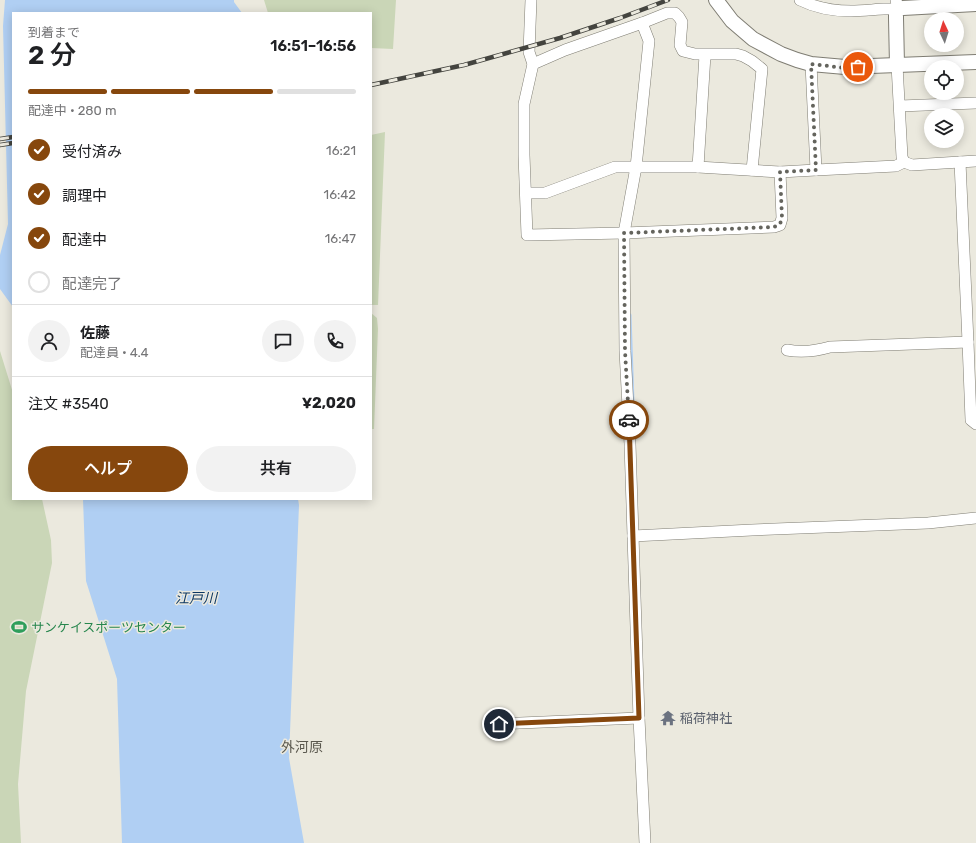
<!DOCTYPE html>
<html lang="ja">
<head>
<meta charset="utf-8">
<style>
  :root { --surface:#fff; --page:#f2f2f2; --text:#202124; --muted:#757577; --line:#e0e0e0; --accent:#86470d }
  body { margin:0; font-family:Rubik,"Noto Sans JP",sans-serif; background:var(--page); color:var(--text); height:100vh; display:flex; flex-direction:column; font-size:15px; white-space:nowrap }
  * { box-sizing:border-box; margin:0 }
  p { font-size:13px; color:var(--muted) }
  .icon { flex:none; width:22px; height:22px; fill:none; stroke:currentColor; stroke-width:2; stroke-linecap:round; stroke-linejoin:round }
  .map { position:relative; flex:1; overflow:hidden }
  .details { position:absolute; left:12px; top:12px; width:360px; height:488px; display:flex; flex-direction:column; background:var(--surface); border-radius:0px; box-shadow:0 2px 10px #0003 }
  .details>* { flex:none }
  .needle { width:26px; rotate:356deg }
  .controls { position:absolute; left:924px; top:12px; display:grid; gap:8px }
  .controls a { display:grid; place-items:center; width:40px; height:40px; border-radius:50%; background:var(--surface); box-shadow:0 2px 10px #0003; font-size:20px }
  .pin { position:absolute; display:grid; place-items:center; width:34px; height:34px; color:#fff; margin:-17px; border:2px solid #fff; border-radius:50%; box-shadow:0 1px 4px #0007 }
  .courier { position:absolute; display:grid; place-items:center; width:40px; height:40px; margin:-20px; border:3px solid #86470d; border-radius:50%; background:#fff; color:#222; box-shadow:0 1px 5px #0007 }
  .overview em { font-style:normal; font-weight:600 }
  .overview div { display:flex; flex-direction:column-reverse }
  .overview { display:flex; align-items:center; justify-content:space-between; height:68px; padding:0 16px }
  h1 { font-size:26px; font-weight:600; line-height:30px }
  .bar { display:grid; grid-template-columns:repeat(4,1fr); gap:6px 4px; align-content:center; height:48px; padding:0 16px }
  .bar i { height:5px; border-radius:3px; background:var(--line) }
  .bar .selected { background:var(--accent) }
  .bar p { grid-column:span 4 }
  .line { display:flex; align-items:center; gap:10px; padding:0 16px; border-top:1px solid var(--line) }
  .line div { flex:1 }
  .round { display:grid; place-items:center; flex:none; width:42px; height:42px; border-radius:21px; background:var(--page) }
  ol { padding:0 16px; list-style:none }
  li { display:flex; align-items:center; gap:12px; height:44px }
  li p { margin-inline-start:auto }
  li .icon { padding:4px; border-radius:50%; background:var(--accent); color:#fff; stroke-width:4 }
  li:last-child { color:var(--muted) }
  li i { width:22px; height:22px; border:2px solid var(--line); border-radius:50% }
  .cta { display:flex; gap:8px; margin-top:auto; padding:8px 16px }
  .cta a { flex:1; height:46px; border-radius:24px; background:var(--accent); color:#fff; font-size:16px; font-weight:600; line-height:46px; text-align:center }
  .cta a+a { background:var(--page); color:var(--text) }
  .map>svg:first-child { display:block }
  .green { fill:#cad6b7 }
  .water { fill:#b0cff3 }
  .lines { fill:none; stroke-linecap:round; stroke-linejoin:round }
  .stream { stroke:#b0cff3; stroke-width:3 }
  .minor-casing { stroke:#7f7d73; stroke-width:12 }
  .tertiary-casing { stroke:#7f7d73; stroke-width:16 }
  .minor { stroke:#fff; stroke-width:11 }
  .tertiary { stroke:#fff; stroke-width:14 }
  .rail-casing { stroke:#44443f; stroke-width:4.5 }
  .rail { stroke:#ebe9de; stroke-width:3; stroke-dasharray:9; stroke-linecap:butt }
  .done { stroke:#64645d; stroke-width:4; stroke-dasharray:0 7.2 }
  .route { stroke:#86470d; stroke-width:5 }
  .labels { text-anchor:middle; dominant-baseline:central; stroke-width:3; stroke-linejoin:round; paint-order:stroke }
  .leisure-label { font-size:13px; fill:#27864d; stroke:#ebe9de; text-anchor:start }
  .worship-label { font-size:13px; fill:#5b616d; stroke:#ebe9de; text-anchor:start }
  .water-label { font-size:14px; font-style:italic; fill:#0b3763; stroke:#ebe9de }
  .neighbourhood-label { font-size:14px; fill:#5a584e; stroke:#ebe9de }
</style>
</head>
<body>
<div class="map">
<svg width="976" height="843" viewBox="0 0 976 843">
  <rect width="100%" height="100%" fill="#ebe9de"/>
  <g class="green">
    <path d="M 264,0 L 396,0 L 393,49 L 371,48 L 371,13 L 268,13 Z"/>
    <path d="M 385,132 L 378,305 L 371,305 L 371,135 Z"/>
    <path d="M 371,313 L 377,318 L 378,329 L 374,429 L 371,429 Z"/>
    <path d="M 0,351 L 13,393 L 13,499 L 42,499 L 51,540 L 52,563 L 26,691 L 18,784 L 21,843 L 0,843 Z"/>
  </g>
  <g class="water">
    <path d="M 5,0 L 234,0 L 234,2 L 242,13 L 13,13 L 13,307 L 0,289 L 0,255 L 8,224 L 3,26 Z"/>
    <path d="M 83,499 L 298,499 L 299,505 L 289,758 L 304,843 L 122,843 L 117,679 L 86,581 Z"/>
  </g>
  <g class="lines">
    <path class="stream" d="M 630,315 L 633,402"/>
    <defs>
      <g id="minor">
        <path d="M 531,0 L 529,52 L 533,64 L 524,104 L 524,155 L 527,235 L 624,233 L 774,227 L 780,225 L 782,218 L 780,172"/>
        <path d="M 800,0 C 816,8 833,11 851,11 C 867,11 883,8 898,9 L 896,0"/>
        <path d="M 642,23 L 649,41 L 636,167 L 624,233 L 625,351 L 630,444 L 639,718 L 645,843"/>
        <path d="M 533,64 L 565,50 L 642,23 L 667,13 L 675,13 L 679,17 L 682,22 L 680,45 L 683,51 L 695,54 L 736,54 L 743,56 L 752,61 L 762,69 L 752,170"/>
        <path d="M 811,64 L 816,170 L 896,166 L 904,162"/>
        <path d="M 897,65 L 902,157 L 904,162 L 912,165 L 976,161"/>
        <path d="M 900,106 L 976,103"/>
        <path d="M 698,167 L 705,55"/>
        <path d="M 526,193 L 545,193 L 615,167 L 698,167 L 780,172 L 816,170"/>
        <path d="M 968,342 L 971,420 L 976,424"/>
        <path d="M 787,350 C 802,353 816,351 830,347 L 968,342 L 960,162"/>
        <path d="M 633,536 L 752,530 L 928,523 L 976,518"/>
        <path d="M 499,724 L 639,718"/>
      </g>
      <g id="tertiary">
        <path d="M 716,0 L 732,21 L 753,39 L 781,54 L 797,60 L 811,64 L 845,67 L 976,62"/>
        <path d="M 897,65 L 896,18 L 896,13 L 898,9 L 903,8 L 976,4"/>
      </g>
    </defs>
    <use href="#minor" class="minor-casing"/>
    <use href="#tertiary" class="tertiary-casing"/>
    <use href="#minor" class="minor"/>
    <use href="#tertiary" class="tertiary"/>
    <defs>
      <g id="rail">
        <path d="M 371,85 L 464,65 L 560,38 L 620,18 L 668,0"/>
        <path d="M 0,139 L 13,137"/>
        <path d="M 0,145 L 13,143"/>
      </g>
    </defs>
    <use href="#rail" class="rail-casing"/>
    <use href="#rail" class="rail"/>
  </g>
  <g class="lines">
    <path class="done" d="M 629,420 L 625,351 L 624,233 L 774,227 L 780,224 L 782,218 L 780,172 L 816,170 L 811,64 L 845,68 L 858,67"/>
    <path class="route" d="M 499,724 L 639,718 L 629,420"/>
  </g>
  <defs>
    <symbol id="stadium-bare" viewBox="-9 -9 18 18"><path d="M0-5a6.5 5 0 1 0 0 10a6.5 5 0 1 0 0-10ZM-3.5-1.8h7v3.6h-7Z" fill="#2e9e5b" stroke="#ebe9de" stroke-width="2.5" paint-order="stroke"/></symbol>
    <symbol id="temple-bare" viewBox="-9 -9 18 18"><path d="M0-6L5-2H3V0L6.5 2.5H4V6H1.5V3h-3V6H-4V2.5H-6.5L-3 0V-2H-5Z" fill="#6b7280" stroke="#ebe9de" stroke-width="2.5" paint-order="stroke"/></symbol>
  </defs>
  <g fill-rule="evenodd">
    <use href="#stadium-bare" x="8" y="616" width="22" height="22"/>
    <use href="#temple-bare" x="657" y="707" width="22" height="22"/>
  </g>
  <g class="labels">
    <g class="leisure-label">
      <text x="31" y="627">サンケイスポーツセンター</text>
    </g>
    <g class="worship-label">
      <text x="680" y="718">稲荷神社</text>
    </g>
    <g class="water-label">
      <text x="196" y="598">江戸川</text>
    </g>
    <g class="neighbourhood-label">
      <text x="302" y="747">外河原</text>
    </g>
  </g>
</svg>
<div class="controls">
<a><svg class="needle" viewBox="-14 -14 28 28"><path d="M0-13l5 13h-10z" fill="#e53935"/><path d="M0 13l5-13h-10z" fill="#757577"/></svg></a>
<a><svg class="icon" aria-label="locate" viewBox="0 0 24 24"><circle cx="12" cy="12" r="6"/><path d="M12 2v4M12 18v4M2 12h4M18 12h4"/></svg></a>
<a><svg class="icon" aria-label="layers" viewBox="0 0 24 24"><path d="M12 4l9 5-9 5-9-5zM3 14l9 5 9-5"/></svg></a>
</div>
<div class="pin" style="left:858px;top:67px;background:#ea580c"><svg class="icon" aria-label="bag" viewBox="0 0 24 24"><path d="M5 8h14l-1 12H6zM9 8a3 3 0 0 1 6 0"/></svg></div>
<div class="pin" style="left:499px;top:724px;background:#1f2937"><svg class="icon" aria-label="home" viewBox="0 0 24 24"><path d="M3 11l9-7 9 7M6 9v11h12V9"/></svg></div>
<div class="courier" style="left:629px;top:420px"><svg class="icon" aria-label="car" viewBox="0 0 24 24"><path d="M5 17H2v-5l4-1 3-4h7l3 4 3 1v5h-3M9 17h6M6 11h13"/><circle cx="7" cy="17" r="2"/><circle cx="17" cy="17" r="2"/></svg></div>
<section class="details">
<div class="overview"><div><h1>2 分</h1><p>到着まで</p></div><em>16:51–16:56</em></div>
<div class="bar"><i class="selected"></i><i class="selected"></i><i class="selected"></i><i></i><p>配達中 · 280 m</p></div>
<ol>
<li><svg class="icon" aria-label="check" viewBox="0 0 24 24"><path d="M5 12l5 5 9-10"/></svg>受付済み<p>16:21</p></li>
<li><svg class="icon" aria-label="check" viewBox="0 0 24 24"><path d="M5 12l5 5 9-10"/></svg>調理中<p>16:42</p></li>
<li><svg class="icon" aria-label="check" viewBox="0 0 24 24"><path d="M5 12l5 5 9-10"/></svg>配達中<p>16:47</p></li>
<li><i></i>配達完了</li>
</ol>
<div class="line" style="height:72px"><a class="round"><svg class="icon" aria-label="person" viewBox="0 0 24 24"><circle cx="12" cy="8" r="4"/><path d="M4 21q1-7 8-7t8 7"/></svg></a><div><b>佐藤</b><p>配達員 · 4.4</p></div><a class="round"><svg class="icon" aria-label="chat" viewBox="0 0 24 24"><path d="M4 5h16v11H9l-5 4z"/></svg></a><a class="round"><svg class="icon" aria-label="phone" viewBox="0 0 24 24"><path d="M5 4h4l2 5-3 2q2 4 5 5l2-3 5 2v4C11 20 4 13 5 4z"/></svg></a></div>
<div class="line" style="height:52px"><div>注文 #3540</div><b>¥2,020</b></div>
<div class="cta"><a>ヘルプ</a><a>共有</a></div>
</section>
</div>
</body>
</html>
